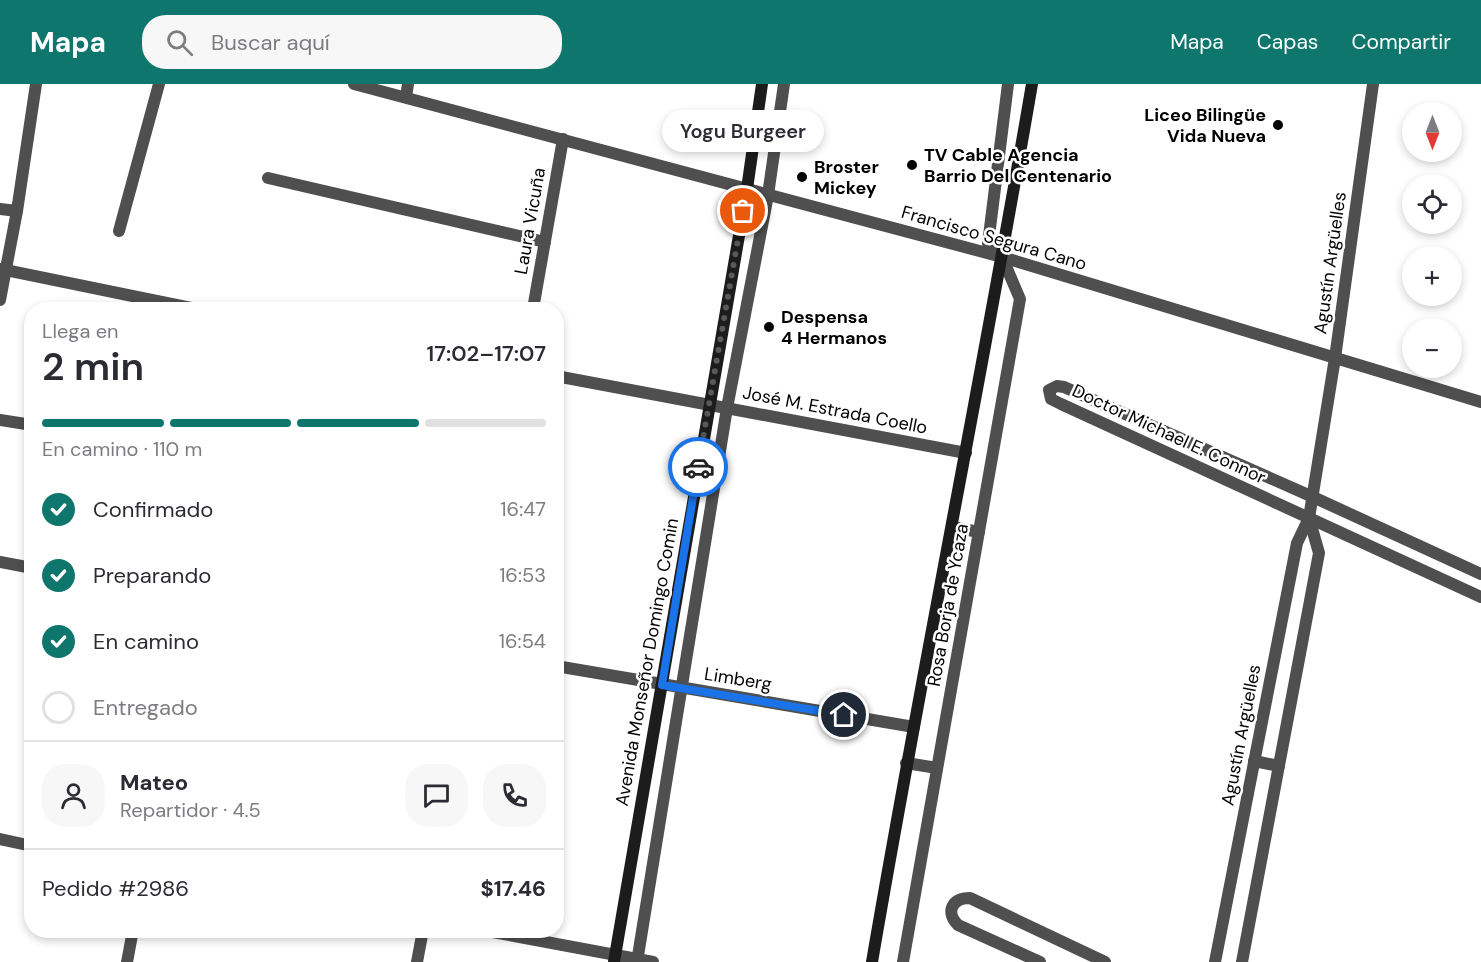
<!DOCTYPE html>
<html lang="es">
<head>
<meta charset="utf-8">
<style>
  :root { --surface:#fff; --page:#f7f7f7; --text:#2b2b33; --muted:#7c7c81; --line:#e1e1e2; --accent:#0f766e }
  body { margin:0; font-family:"DM Sans",sans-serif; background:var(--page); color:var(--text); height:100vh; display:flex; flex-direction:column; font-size:22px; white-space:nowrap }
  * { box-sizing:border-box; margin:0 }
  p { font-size:20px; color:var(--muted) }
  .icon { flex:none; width:33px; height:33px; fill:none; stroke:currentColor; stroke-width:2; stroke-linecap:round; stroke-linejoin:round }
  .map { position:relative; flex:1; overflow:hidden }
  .panel { position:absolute; left:24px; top:218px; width:540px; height:636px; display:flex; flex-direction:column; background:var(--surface); border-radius:24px; box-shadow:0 3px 9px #0003 }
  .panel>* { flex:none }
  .needle { width:39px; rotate:180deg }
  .controls { position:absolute; left:1402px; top:18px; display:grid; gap:12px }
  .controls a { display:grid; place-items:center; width:60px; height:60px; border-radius:50%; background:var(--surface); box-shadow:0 3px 9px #0003; font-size:30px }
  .pin { position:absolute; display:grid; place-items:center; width:51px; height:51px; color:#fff; margin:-26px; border:3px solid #fff; border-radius:50%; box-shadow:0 2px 6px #0007 }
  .courier { position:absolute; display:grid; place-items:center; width:60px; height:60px; margin:-30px; border:4px solid #1a73e8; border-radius:50%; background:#fff; color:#222; box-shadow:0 2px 8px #0007 }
  .bubble { position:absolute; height:42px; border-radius:21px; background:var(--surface); box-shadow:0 3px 9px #0003; font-size:20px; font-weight:600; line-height:42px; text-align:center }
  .headline em { font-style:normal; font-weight:600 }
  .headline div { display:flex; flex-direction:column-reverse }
  .headline { display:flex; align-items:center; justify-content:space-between; height:102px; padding:0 18px }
  h1 { font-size:39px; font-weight:600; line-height:45px }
  .bar { display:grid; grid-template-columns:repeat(4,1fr); gap:9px 6px; align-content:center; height:72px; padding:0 18px }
  .bar i { height:8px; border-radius:4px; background:var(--line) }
  .bar .selected { background:var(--accent) }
  .bar p { grid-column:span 4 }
  .line { display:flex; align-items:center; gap:15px; padding:0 18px; border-top:2px solid var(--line) }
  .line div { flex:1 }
  .round { display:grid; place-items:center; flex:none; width:63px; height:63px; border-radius:24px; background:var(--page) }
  ol { padding:0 18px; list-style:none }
  li { display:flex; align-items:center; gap:18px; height:66px }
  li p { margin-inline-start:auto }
  li .icon { padding:6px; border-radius:50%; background:var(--accent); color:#fff; stroke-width:4 }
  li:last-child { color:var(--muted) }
  li i { width:33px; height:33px; border:3px solid var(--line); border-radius:50% }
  header { display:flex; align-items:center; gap:36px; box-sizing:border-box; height:84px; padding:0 30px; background:var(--accent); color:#fff }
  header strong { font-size:28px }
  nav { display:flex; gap:33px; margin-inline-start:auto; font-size:21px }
  .search { width:420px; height:54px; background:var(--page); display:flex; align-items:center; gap:15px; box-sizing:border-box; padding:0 21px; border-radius:24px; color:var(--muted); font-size:22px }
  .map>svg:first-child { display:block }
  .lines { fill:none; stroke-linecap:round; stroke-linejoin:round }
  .service { stroke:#4f4f4f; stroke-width:12 }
  .pedestrian { stroke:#4f4f4f; stroke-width:12 }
  .minor { stroke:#4f4f4f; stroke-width:12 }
  .tertiary { stroke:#4f4f4f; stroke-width:12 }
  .secondary { stroke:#1c1c1c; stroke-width:12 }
  .done { stroke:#595959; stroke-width:6; stroke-dasharray:0 10.8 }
  .route { stroke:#1a73e8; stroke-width:8 }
  .poi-dot { fill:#000; stroke:#fff; stroke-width:2 }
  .labels { text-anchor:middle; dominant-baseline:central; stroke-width:5; stroke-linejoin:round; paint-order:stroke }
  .poi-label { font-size:18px; font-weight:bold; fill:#000; stroke:#fff; text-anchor:start }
  .street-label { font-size:18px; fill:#000; stroke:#fff }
</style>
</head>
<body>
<header>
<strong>Mapa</strong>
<div class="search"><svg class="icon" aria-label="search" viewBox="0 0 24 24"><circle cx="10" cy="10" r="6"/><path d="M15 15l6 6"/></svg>Buscar aquí</div>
<nav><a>Mapa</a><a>Capas</a><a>Compartir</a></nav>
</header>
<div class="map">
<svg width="1481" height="878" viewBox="0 0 1481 878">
  <rect width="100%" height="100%" fill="#fff"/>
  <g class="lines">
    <g class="service">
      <path d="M 0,125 L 17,127"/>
      <path d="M 119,147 L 159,0"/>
      <path d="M 952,443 L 979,448"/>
      <path d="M 906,679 L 937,684"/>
      <path d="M 127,878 L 133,846"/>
      <path d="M 637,878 L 727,324 L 768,111 L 784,0"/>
      <path d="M 903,878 L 1020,215 L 1002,173 L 988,160 L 1008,0"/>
    </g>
    <path class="pedestrian" d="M 268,94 L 545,158"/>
    <g class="minor">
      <path d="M 354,0 L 1002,173"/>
      <path d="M 406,13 L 408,0"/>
      <path d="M 0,185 L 196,225"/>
      <path d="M 0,216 L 17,127 L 36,0"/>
      <path d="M 533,225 L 563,55"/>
      <path d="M 556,292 L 966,369"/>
      <path d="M 0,336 L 32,341"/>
      <path d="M 0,478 L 32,484"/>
      <path d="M 1481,490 L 1313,413 L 1064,303 L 1057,302 L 1049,306 L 1051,315 L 1061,320 L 1481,513"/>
      <path d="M 556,582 L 914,643"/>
      <path d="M 1254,677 L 1279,682"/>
      <path d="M 0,755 L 32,762"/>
      <path d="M 482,846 L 653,878"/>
      <path d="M 417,878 L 423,846"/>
      <path d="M 1040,878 L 958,841 C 945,828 952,814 970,814 L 1105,878"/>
      <path d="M 1215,878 L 1297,459 L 1309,434 L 1335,274 L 1373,0"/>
      <path d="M 1242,878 L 1319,469 L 1309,434"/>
    </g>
    <path class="tertiary" d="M 1002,173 L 1481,318"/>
    <g class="secondary">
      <path d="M 614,878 L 747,105 L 762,0"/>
      <path d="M 872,878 C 922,585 982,293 1032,0"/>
    </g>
  </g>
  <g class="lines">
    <path class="done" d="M 698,383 L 743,127"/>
    <path class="route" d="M 698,383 L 662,601 L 844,631"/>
  </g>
  <g class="poi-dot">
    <circle cx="1278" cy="41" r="6"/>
    <circle cx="912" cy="81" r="6"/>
    <circle cx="802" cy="93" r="6"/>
    <circle cx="769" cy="243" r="6"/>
  </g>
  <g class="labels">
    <g class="poi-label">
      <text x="1266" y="31" text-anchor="end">Liceo Bilingüe<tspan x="1266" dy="21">Vida Nueva</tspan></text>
      <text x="924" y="71">TV Cable Agencia<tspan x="924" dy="21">Barrio Del Centenario</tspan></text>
      <text x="814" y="83">Broster<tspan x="814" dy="21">Mickey</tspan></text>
      <text x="781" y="233">Despensa<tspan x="781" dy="21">4 Hermanos</tspan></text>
    </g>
    <g class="street-label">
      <text transform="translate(530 137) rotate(-80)">Laura Vicuña</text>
      <text transform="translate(994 154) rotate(16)">Francisco Segura Cano</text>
      <text transform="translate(1330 179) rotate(-82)">Agustín Argüelles</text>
      <text transform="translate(835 326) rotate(11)">José M. Estrada Coello</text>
      <text transform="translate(1169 350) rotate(25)">Doctor Michael E. Connor</text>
      <text transform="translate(948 521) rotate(-80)">Rosa Borja de Ycaza</text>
      <text transform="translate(647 578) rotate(-80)">Avenida Monseñor Domingo Comin</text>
      <text transform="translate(738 595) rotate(9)">Limberg</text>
      <text transform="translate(1241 651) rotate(-79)">Agustín Argüelles</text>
    </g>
  </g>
</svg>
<div class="controls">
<a><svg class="needle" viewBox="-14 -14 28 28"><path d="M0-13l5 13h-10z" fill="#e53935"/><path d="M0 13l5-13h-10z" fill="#7c7c81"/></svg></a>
<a><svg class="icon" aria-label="locate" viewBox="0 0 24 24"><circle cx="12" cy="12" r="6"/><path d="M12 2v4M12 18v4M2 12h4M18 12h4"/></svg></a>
<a>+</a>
<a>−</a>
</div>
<div class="pin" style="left:743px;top:127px;background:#ea580c"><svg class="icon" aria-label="bag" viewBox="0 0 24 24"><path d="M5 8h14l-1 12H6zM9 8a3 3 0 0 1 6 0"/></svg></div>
<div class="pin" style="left:844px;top:631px;background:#1f2937"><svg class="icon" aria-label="home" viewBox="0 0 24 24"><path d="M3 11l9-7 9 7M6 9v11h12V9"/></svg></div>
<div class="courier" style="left:698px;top:383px"><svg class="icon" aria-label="car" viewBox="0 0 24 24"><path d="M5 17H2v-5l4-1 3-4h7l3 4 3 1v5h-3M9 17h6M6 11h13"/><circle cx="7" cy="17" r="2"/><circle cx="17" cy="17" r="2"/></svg></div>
<div class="bubble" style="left:662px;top:26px;width:162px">Yogu Burgeer</div>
<section class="panel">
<div class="headline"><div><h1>2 min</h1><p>Llega en</p></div><em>17:02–17:07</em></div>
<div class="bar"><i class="selected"></i><i class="selected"></i><i class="selected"></i><i></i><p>En camino · 110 m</p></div>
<ol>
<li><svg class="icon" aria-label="check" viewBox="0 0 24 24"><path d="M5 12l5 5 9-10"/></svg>Confirmado<p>16:47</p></li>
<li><svg class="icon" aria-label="check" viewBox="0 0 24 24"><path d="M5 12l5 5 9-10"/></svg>Preparando<p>16:53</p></li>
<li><svg class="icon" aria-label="check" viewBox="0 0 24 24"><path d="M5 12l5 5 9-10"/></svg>En camino<p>16:54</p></li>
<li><i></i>Entregado</li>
</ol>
<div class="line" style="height:108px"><a class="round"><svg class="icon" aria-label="person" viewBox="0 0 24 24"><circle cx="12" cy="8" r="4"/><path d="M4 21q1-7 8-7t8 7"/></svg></a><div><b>Mateo</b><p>Repartidor · 4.5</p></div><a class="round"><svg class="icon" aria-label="chat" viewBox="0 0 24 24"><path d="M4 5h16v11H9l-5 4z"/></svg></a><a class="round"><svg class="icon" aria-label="phone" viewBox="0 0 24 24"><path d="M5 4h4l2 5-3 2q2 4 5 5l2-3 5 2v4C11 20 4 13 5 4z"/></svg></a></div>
<div class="line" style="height:78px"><div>Pedido #2986</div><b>$17.46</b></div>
</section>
</div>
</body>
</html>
